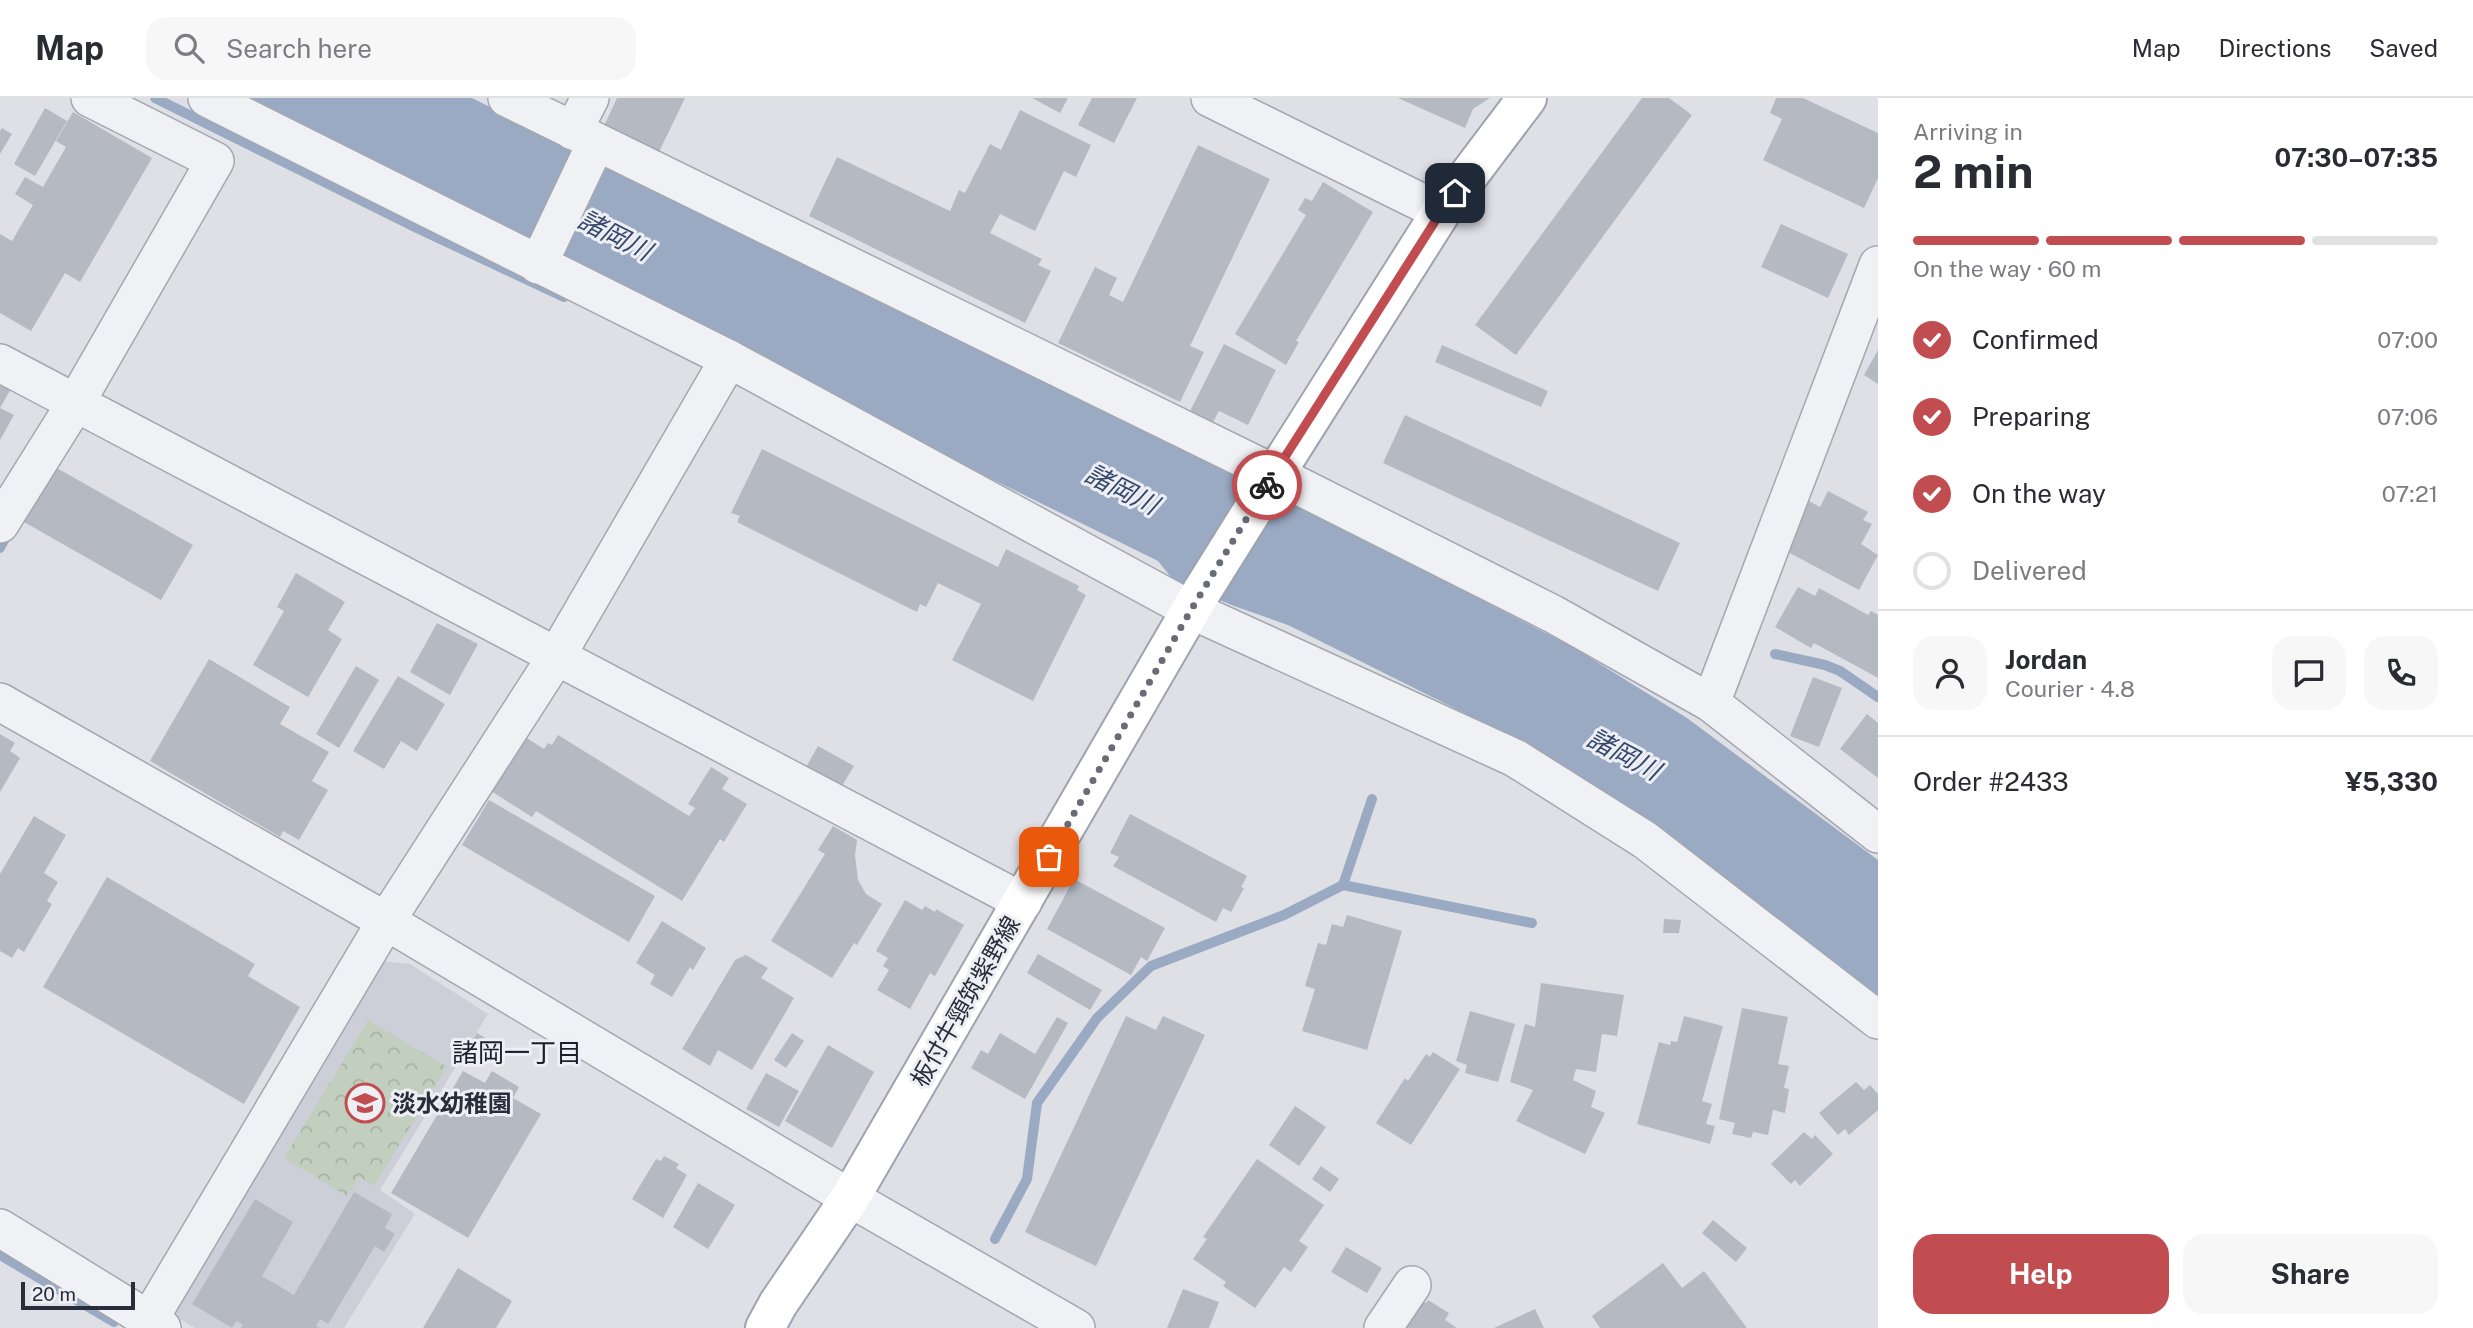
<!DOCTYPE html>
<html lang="en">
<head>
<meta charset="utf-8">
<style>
  :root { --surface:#fff; --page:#f7f7f7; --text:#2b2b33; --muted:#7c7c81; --line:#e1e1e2; --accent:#c14d51 }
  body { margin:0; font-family:"Public Sans","Noto Sans JP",sans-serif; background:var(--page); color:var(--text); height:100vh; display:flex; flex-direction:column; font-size:26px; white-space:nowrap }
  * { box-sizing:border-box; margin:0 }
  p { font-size:23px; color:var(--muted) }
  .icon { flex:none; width:38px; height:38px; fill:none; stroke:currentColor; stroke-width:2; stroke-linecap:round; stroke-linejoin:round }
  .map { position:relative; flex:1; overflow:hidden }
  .side { display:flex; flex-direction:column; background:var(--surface); width:595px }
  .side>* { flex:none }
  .scale { position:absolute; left:21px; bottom:18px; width:114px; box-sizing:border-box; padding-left:7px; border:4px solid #282d3b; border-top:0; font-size:19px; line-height:24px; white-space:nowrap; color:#282d3b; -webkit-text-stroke:5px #edeff4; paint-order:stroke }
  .pin { position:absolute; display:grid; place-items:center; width:60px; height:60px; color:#fff; margin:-30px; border-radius:14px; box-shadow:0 4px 10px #0006 }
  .courier { position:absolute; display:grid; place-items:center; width:70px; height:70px; margin:-35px; border:5px solid #c14d51; border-radius:50%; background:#fff; color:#222; box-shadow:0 2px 9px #0007 }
  .head em { font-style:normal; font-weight:700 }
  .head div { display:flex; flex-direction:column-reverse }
  .head { display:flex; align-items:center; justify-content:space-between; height:119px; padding:0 35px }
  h1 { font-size:46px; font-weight:700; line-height:52px }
  .bar { display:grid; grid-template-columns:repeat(4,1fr); gap:10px 7px; align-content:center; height:84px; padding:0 35px }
  .bar i { height:9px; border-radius:5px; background:var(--line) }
  .bar .active { background:var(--accent) }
  .bar p { grid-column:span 4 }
  .line { display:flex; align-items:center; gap:18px; padding:0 35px; border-top:2px solid var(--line) }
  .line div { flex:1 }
  .round { display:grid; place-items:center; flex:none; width:74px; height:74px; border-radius:21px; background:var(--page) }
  ol { padding:0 35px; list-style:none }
  li { display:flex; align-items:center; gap:21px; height:77px }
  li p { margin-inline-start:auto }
  li .icon { padding:7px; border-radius:50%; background:var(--accent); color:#fff; stroke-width:4 }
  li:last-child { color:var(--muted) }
  li i { width:38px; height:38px; border:4px solid var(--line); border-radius:50% }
  .action { display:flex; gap:14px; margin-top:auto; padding:14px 35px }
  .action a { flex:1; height:80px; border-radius:21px; background:var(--accent); color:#fff; font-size:28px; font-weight:700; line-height:80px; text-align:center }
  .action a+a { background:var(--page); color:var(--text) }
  header { display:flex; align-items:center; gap:42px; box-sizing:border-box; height:98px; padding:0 35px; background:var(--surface); border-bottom:2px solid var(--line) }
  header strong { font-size:33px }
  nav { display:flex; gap:38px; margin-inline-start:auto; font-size:24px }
  .search { width:490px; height:63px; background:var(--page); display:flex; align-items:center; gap:18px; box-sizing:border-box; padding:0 24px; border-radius:21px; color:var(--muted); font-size:26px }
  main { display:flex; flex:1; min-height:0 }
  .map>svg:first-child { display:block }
  .built { fill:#cccfd7 }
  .forest { fill:url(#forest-crowns) }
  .water { fill:#9baac3 }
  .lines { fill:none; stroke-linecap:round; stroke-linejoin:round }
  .stream { stroke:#9baac3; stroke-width:10 }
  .building { fill:#b5b9c2 }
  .minor-casing { stroke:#a4a7af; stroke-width:40 }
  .major-casing { stroke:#9ea3b0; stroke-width:42 }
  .minor { stroke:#f0f1f5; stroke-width:37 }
  .major { stroke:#fff; stroke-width:38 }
  .done { stroke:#686c77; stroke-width:7; stroke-dasharray:0 12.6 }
  .route { stroke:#c14d51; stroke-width:9 }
  .labels { text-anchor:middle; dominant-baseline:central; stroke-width:6; stroke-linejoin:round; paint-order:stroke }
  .street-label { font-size:24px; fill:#282d3b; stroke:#edeff4 }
  .poi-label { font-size:24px; font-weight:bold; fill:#282d3b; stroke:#edeff4; text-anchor:start }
  .water-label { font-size:26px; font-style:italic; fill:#36486b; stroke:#edeff4 }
  .neighbourhood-label { font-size:26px; fill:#1b1e2c; stroke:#edeff4 }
</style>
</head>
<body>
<header>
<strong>Map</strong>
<div class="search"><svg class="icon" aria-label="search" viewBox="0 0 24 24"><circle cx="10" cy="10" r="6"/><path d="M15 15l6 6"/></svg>Search here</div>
<nav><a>Map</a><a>Directions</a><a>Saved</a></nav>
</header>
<main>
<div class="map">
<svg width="1878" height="1230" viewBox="0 0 1878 1230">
  <defs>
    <pattern id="forest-crowns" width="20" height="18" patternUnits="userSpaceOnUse" patternTransform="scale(1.75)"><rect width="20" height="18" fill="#c2cfbf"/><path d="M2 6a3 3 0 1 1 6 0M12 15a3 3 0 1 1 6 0" fill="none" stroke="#a7b2a5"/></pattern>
  </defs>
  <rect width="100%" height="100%" fill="#dee0e6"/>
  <path class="built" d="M 381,863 L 410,866 L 488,916 L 380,1092 L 415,1116 L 344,1230 L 195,1230 L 170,1215 Z"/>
  <path class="forest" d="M 368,922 L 447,969 L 374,1088 L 359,1079 L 347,1098 L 284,1060 Z"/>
  <path class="water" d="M 219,0 L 472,0 L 1348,432 L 1576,551 L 1687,620 L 1878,762 L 1878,897 L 1706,771 L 1572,678 L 1462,614 L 1288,527 L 1234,508 L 1174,483 L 1158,463 Z"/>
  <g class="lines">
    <g class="stream">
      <path d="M 155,0 L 417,130 L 564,199"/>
      <path d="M 0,450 L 10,431"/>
      <path d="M 1775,556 L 1825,567 L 1840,573 L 1878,599"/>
      <path d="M 1343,787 L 1532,825"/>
      <path d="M 995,1141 L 1027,1081 L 1037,1005 L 1097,920 L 1151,868 L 1284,817 L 1343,787 L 1372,701"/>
      <path d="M 0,1157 L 114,1224"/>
    </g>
  </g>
  <g class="building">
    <path d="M 617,0 L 685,0 L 658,56 L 603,30 Z"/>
    <path d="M 1032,0 L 1068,0 L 1060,15 Z"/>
    <path d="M 1092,0 L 1137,0 L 1114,45 L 1078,27 Z"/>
    <path d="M 1398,0 L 1490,0 L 1473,11 L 1465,30 Z"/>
    <path d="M 1642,0 L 1669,0 L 1692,17 L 1516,257 L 1475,227 Z"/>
    <path d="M 1776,0 L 1803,0 L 1878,35 L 1878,80 L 1864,110 L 1763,62 L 1782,21 L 1770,15 Z"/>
    <path d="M 45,10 L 67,23 L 35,78 L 14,66 Z"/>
    <path d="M 1020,12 L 1091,47 L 1076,79 L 1064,73 L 1035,133 L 1000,116 L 990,135 L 1042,161 L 1038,167 L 1051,173 L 1025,225 L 809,118 L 837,59 L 950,113 L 959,92 L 965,95 L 990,46 L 1001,52 Z"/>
    <path d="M 73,14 L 152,60 L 80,184 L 65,175 L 31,233 L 0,215 L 0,136 L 12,143 L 33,107 L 15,96 L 25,79 L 43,89 L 66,49 L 56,43 Z"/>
    <path d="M 2,30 L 12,36 L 0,56 L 0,33 Z"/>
    <path d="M 1198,47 L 1270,81 L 1190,248 L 1204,254 L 1180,304 L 1058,245 L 1095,169 L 1117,180 L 1109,197 L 1123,204 Z"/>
    <path d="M 1323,84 L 1373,114 L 1296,243 L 1299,244 L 1286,267 L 1235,236 L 1306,117 L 1298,112 L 1305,100 L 1312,103 Z"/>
    <path d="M 1781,126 L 1848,156 L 1828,200 L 1761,169 Z"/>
    <path d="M 1224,246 L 1276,272 L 1248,327 L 1219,313 L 1213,324 L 1190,313 Z"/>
    <path d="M 1442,247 L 1548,293 L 1541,309 L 1435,264 Z"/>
    <path d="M 1878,252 L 1878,286 L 1864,277 Z"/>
    <path d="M 0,273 L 16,282 L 0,310 Z"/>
    <path d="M 0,310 L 14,317 L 0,342 Z"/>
    <path d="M 1405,317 L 1680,445 L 1658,493 L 1383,365 Z"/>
    <path d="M 762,351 L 998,469 L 1006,451 L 1079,488 L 1077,492 L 1086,497 L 1033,603 L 952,562 L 981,506 L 938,485 L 926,509 L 920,506 L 917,514 L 737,424 L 740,418 L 731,415 Z"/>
    <path d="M 55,369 L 193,447 L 161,502 L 24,424 Z"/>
    <path d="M 1828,393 L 1868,414 L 1863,422 L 1872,426 L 1861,446 L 1878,457 L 1859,492 L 1786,453 L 1798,431 L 1792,429 L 1807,402 L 1820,409 Z"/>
    <path d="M 296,475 L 345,504 L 328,532 L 342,541 L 308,599 L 253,567 L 284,513 L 277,509 Z"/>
    <path d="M 1798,489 L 1815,498 L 1819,490 L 1868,517 L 1871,513 L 1878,517 L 1878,580 L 1814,545 L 1811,550 L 1775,529 Z"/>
    <path d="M 437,525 L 478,546 L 450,597 L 410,574 Z"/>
    <path d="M 209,561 L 290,609 L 280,626 L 329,654 L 312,683 L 328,692 L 299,742 L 283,733 L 280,739 L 150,663 Z"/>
    <path d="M 356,568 L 379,582 L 339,650 L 316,636 Z"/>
    <path d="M 398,578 L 445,606 L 417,653 L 401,643 L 384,671 L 353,653 Z"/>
    <path d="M 1813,579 L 1842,590 L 1819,649 L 1790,638 Z"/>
    <path d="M 1867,616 L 1878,625 L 1878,680 L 1840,651 Z"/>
    <path d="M 0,636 L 15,645 L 10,653 L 20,660 L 0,694 Z"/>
    <path d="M 522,637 L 544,651 L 548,645 L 552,647 L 558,637 L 689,718 L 695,710 L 688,706 L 711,669 L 729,680 L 722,691 L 747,706 L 724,744 L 720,741 L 682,803 L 536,713 L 532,719 L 488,691 Z"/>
    <path d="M 818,648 L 854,668 L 840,691 L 805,671 Z"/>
    <path d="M 489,702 L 655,798 L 629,844 L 462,747 Z"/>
    <path d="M 1130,716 L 1247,778 L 1241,789 L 1244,790 L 1231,814 L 1223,810 L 1216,824 L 1113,768 L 1119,759 L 1110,755 Z"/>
    <path d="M 34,718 L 66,737 L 44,775 L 58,784 L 47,803 L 52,806 L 24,854 L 18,850 L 12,860 L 0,853 L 0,776 Z"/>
    <path d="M 833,728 L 857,742 L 855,757 L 858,782 L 866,796 L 882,806 L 857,847 L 854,845 L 832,880 L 771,843 L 825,756 L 818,752 Z"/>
    <path d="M 107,779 L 255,866 L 248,878 L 300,909 L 244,1006 L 43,889 Z"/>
    <path d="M 1074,781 L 1165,830 L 1147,863 L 1141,859 L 1131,877 L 1047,831 Z"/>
    <path d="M 905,802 L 922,812 L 925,808 L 935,814 L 936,811 L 964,827 L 935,878 L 930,875 L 910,911 L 877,892 L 889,872 L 883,868 L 888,860 L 876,853 Z"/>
    <path d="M 1347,817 L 1402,833 L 1367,952 L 1302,933 L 1315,891 L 1305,888 L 1318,845 L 1326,847 L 1332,826 L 1343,829 Z"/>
    <path d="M 1664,821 L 1681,822 L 1679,835 L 1663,835 Z"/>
    <path d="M 662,823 L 706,850 L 693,872 L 690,869 L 672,899 L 650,886 L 655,877 L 636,865 Z"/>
    <path d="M 1038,856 L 1102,892 L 1090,912 L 1027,875 Z"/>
    <path d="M 746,857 L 768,870 L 761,880 L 794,900 L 752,972 L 718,952 L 710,968 L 682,951 L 735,862 Z"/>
    <path d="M 1541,885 L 1624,897 L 1617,938 L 1602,936 L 1596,974 L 1576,971 L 1573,982 L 1596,993 L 1591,1009 L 1605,1015 L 1585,1056 L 1516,1023 L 1533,992 L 1510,984 L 1525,926 L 1535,929 Z"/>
    <path d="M 1742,910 L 1788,919 L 1778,966 L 1789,968 L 1784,990 L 1789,991 L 1785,1015 L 1773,1012 L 1768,1037 L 1753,1034 L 1751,1040 L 1732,1036 L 1735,1025 L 1719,1021 Z"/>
    <path d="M 1470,913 L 1515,926 L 1498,984 L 1465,975 L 1467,967 L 1456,963 Z"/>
    <path d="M 1126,918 L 1156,932 L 1163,918 L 1205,937 L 1096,1168 L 1025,1134 Z"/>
    <path d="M 1684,918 L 1723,928 L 1702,1003 L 1712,1006 L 1706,1026 L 1715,1028 L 1710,1046 L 1637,1026 L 1659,944 L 1670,947 L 1671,943 L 1677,944 Z"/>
    <path d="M 1057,919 L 1068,925 L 1025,1001 L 971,970 L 981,952 L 988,956 L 1000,935 L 1035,956 Z"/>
    <path d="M 477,935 L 487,941 L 471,967 L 461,961 Z"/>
    <path d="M 792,935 L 804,943 L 786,970 L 774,962 Z"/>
    <path d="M 828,947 L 874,974 L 832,1050 L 785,1023 Z"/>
    <path d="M 1433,954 L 1460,971 L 1411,1047 L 1376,1025 L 1405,980 L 1408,983 L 1426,956 L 1430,959 Z"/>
    <path d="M 463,973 L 485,985 L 492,973 L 519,989 L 513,1000 L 541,1016 L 468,1140 L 391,1095 Z"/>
    <path d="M 766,975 L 799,993 L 779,1029 L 746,1011 Z"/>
    <path d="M 1856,984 L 1864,992 L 1870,987 L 1878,996 L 1878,1012 L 1849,1037 L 1845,1031 L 1838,1037 L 1819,1015 Z"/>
    <path d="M 1295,1008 L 1326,1029 L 1299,1068 L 1269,1047 Z"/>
    <path d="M 1804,1034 L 1812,1041 L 1815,1037 L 1833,1056 L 1800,1088 L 1795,1082 L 1791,1086 L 1771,1066 Z"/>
    <path d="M 664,1058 L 679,1066 L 676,1070 L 687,1077 L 663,1120 L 632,1101 L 656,1061 L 661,1063 Z"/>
    <path d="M 1257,1061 L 1324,1107 L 1299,1143 L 1308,1149 L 1291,1174 L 1284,1169 L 1255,1210 L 1223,1188 L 1226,1184 L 1193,1161 L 1207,1141 L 1203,1139 Z"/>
    <path d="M 1321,1068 L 1339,1081 L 1330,1094 L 1312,1081 Z"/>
    <path d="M 698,1085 L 735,1107 L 708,1151 L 673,1129 Z"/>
    <path d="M 354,1094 L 392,1116 L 385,1130 L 395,1136 L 384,1154 L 375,1148 L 328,1226 L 320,1221 L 316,1228 L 320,1230 L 241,1230 L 243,1227 L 237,1223 L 232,1230 L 192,1206 L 255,1101 L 293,1124 L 262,1178 L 294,1197 Z"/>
    <path d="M 1713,1122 L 1747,1150 L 1736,1164 L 1702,1135 Z"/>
    <path d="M 1346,1149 L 1382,1170 L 1367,1195 L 1331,1174 Z"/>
    <path d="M 1663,1165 L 1682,1190 L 1704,1173 L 1747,1230 L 1600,1230 L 1592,1218 Z"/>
    <path d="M 458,1170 L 512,1203 L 496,1230 L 423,1230 Z"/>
    <path d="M 1183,1191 L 1219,1204 L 1209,1230 L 1167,1230 Z"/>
    <path d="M 1417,1200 L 1426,1205 L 1428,1202 L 1449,1215 L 1445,1222 L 1457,1230 L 1399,1230 Z"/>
    <path d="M 1535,1211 L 1544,1230 L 1494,1230 Z"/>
  </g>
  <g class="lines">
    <defs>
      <g id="minor">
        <path d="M 207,0 L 729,261 L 1191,512 L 1515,660 L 1645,742 L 1878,922"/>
        <path d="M 507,0 L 1275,376 L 1553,516 L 1711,605 L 1878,736"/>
        <path d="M 1210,0 L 1441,114"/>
        <path d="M 573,33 L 590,0"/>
        <path d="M 538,167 L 596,45"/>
        <path d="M 0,265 L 1023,804"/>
        <path d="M 0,426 L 75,306 L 215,63 L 90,0"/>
        <path d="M 0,604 L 386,823 L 850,1100 L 1076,1230"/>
        <path d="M 1711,605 L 1878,167"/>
        <path d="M 0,1130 L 162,1230"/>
        <path d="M 144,1230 L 386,823 L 556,559 L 729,261"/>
        <path d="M 1383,1230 L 1412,1187"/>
      </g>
      <path id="major" d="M 765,1230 L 778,1206 L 850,1100 L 1199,498 L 1269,386 L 1441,114 L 1527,0"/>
    </defs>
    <use href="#minor" class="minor-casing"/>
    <use href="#major" class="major-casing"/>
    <use href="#minor" class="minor"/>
    <use href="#major" class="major"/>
  </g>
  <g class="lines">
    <path class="done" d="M 1049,759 L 1191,512 L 1267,387"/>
    <path class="route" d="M 1267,387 L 1441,114 L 1455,95"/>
  </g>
  <defs>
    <symbol id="school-ring" viewBox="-11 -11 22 22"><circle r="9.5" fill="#edeff4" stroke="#c14d51" stroke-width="1.5"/><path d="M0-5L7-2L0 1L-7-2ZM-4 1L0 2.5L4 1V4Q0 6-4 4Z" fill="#c14d51"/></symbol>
  </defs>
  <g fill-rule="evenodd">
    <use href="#school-ring" x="343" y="983" width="44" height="44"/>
  </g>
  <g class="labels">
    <g class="street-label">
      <text transform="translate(965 903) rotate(-60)">板付牛頸筑紫野線</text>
    </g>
    <g class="poi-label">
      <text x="392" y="1005">淡水幼稚園</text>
    </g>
    <g class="water-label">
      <text transform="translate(615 137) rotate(27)">諸岡川</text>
      <text transform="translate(1122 391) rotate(27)">諸岡川</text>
      <text transform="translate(1624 656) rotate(28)">諸岡川</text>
    </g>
    <g class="neighbourhood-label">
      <text x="517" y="954">諸岡一丁目</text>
    </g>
  </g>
</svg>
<div class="scale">20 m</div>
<div class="pin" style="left:1049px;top:759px;background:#ea580c"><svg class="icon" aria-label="bag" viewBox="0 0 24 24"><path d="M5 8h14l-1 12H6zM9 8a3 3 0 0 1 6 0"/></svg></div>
<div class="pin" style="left:1455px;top:95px;background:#1f2937"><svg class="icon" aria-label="home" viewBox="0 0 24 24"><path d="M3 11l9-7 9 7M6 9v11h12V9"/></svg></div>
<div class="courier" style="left:1267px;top:387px"><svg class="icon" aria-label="bike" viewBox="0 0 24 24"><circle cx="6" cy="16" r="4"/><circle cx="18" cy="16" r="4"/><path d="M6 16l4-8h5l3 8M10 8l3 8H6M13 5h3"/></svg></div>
</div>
<section class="side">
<div class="head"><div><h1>2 min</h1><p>Arriving in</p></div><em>07:30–07:35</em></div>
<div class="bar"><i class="active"></i><i class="active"></i><i class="active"></i><i></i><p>On the way · 60 m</p></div>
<ol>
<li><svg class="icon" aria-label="check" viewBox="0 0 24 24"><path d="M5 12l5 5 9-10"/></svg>Confirmed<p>07:00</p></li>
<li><svg class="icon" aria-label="check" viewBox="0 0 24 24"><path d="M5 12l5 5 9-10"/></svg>Preparing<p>07:06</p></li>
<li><svg class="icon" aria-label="check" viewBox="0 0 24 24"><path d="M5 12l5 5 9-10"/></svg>On the way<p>07:21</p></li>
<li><i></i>Delivered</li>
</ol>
<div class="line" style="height:126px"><a class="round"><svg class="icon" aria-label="person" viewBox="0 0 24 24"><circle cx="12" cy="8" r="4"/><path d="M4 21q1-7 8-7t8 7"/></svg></a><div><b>Jordan</b><p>Courier · 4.8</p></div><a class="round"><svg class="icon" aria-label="chat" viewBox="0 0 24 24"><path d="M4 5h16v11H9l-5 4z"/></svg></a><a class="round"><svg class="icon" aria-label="phone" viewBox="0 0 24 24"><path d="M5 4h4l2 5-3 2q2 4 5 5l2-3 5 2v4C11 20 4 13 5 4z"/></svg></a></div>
<div class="line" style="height:91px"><div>Order #2433</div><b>¥5,330</b></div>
<div class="action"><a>Help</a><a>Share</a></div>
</section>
</main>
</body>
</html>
